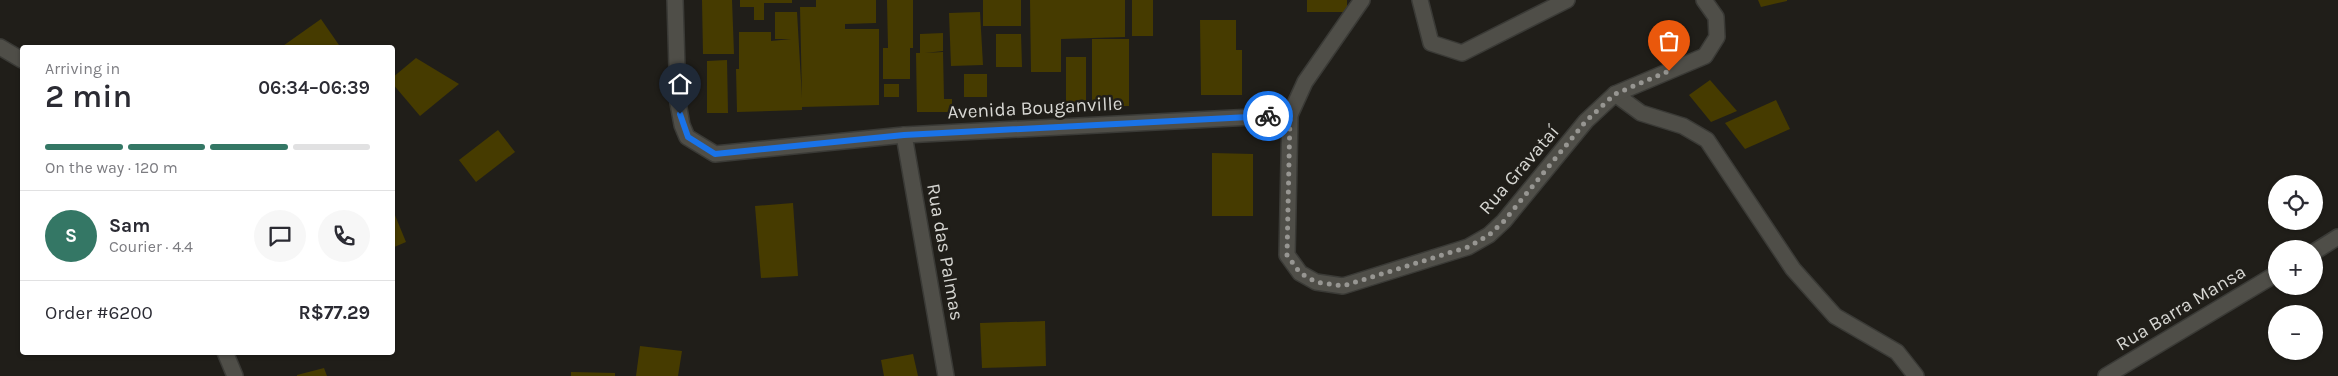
<!DOCTYPE html>
<html lang="en">
<head>
<meta charset="utf-8">
<style>
  :root { --surface:#fff; --page:#f7f7f7; --text:#2b2b33; --muted:#7c7c81; --line:#e1e1e2; --accent:#347765 }
  body { margin:0; font-family:Karla,sans-serif; background:var(--page); color:var(--text); height:100vh; display:flex; flex-direction:column; font-size:19px; white-space:nowrap }
  * { box-sizing:border-box; margin:0 }
  p { font-size:16px; color:var(--muted) }
  .icon { flex:none; width:28px; height:28px; fill:none; stroke:currentColor; stroke-width:2; stroke-linecap:round; stroke-linejoin:round }
  .map { position:relative; flex:1; overflow:hidden }
  .details { position:absolute; left:20px; top:45px; width:375px; height:310px; display:flex; flex-direction:column; background:var(--surface); border-radius:5px; box-shadow:0 1px 4px #0004 }
  .details>* { flex:none }
  .tools { position:absolute; left:2268px; top:175px; display:grid; gap:10px }
  .tools a { display:grid; place-items:center; width:55px; height:55px; border-radius:50%; background:var(--surface); box-shadow:0 1px 4px #0004; font-size:25px }
  .pin { position:absolute; display:grid; place-items:center; width:42px; height:42px; color:#fff; margin:-51px -21px; border-radius:50% 50% 50% 0; rotate:-45deg; box-shadow:0 0 5px #0007 }
  .pin .icon { rotate:45deg }
  .courier { position:absolute; display:grid; place-items:center; width:50px; height:50px; margin:-25px; border:4px solid #1a73e8; border-radius:50%; background:#fff; color:#222; box-shadow:0 1px 6px #0007 }
  .overview em { font-style:normal; font-weight:600 }
  .overview div { display:flex; flex-direction:column-reverse }
  .overview { display:flex; align-items:center; justify-content:space-between; height:85px; padding:0 25px }
  h1 { font-size:32px; font-weight:600; line-height:38px }
  .bar { display:grid; grid-template-columns:repeat(4,1fr); gap:8px 5px; align-content:center; height:60px; padding:0 25px }
  .bar i { height:6px; border-radius:4px; background:var(--line) }
  .bar .active { background:var(--accent) }
  .bar p { grid-column:span 4 }
  .line { display:flex; align-items:center; gap:12px; padding:0 25px; border-top:1px solid var(--line) }
  .line div { flex:1 }
  .round { display:grid; place-items:center; flex:none; width:52px; height:52px; border-radius:26px; background:var(--page) }
  .map>svg:first-child { display:block }
  .building { fill:#463b00 }
  .lines { fill:none; stroke-linecap:round; stroke-linejoin:round }
  .lane-casing { stroke:#3a3a36; stroke-width:18 }
  .street-casing { stroke:#3a3a36; stroke-width:18 }
  .lane { stroke:#4f4e48; stroke-width:15 }
  .street { stroke:#4f4e48; stroke-width:15 }
  .done { stroke:#979692; stroke-width:5; stroke-dasharray:0 9 }
  .route { stroke:#1a73e8; stroke-width:6 }
  .labels { text-anchor:middle; dominant-baseline:central; stroke-width:5; stroke-linejoin:round; paint-order:stroke }
  .street-label { font-size:19px; fill:#d7d7d3; stroke:#201e19 }
</style>
</head>
<body>
<div class="map">
<svg width="2338" height="376" viewBox="0 0 2338 376">
  <rect width="100%" height="100%" fill="#201e19"/>
  <g class="building">
    <path d="M 702,0 L 732,0 L 734,54 L 703,54 Z"/>
    <path d="M 740,0 L 792,0 L 792,3 L 764,3 L 764,20 L 754,20 L 754,7 L 740,7 Z"/>
    <path d="M 816,0 L 876,0 L 876,23 L 845,24 L 845,29 L 879,29 L 879,105 L 802,107 L 802,110 L 737,112 L 736,69 L 739,69 L 739,32 L 771,32 L 771,41 L 791,39 L 775,39 L 775,12 L 797,12 L 802,98 L 800,7 L 816,7 Z"/>
    <path d="M 887,0 L 913,0 L 913,48 L 910,48 L 910,79 L 883,79 L 883,48 L 888,48 Z"/>
    <rect x="983" y="0" width="38" height="26"/>
    <path d="M 1030,0 L 1125,0 L 1125,37 L 1061,39 L 1061,72 L 1031,72 Z"/>
    <rect x="1132" y="0" width="21" height="36"/>
    <rect x="1307" y="0" width="40" height="12"/>
    <path d="M 1758,0 L 1787,0 L 1787,1 L 1761,7 Z"/>
    <path d="M 980,12 L 983,65 L 951,66 L 949,13 Z"/>
    <path d="M 321,19 L 341,48 L 280,48 Z"/>
    <path d="M 1200,20 L 1236,20 L 1236,50 L 1242,50 L 1242,95 L 1201,95 Z"/>
    <path d="M 943,33 L 943,51 L 925,53 L 943,52 L 944,99 L 952,99 L 952,112 L 917,112 L 916,53 L 920,53 L 920,34 Z"/>
    <path d="M 996,34 L 1021,34 L 1022,67 L 996,67 Z"/>
    <rect x="1092" y="39" width="37" height="67"/>
    <rect x="1066" y="57" width="20" height="53"/>
    <path d="M 416,58 L 459,84 L 420,116 L 392,83 L 392,78 Z"/>
    <path d="M 727,60 L 728,113 L 707,113 L 707,61 Z"/>
    <rect x="964" y="74" width="23" height="23"/>
    <path d="M 1710,80 L 1737,111 L 1711,122 L 1689,95 Z"/>
    <rect x="884" y="84" width="15" height="13"/>
    <path d="M 1776,100 L 1790,129 L 1745,149 L 1725,123 Z"/>
    <path d="M 498,130 L 515,152 L 476,182 L 459,160 Z"/>
    <path d="M 1212,153 L 1253,154 L 1253,216 L 1212,216 Z"/>
    <path d="M 793,203 L 798,276 L 761,278 L 755,206 Z"/>
    <path d="M 392,208 L 406,242 L 392,248 Z"/>
    <path d="M 1045,321 L 1046,366 L 982,368 L 980,323 Z"/>
    <path d="M 640,346 L 682,351 L 678,376 L 636,376 Z"/>
    <path d="M 913,354 L 918,376 L 884,376 L 881,360 Z"/>
    <path d="M 324,368 L 327,376 L 297,376 L 297,375 Z"/>
    <path d="M 571,372 L 615,373 L 615,376 L 571,376 Z"/>
  </g>
  <g class="lines">
    <defs>
      <path id="lane" d="M 1615,94 L 1641,113 L 1683,126 L 1707,140 L 1793,269 L 1835,316 L 1897,352 L 1916,376"/>
      <g id="street">
        <path d="M 675,0 L 678,103 L 682,125 L 687,137 L 715,154 L 904,135 L 1290,115 L 1305,82 L 1362,0"/>
        <path d="M 1420,0 L 1431,43 L 1462,53 L 1567,0"/>
        <path d="M 0,47 L 22,60"/>
        <path d="M 1290,115 L 1287,255 L 1300,273 L 1316,282 L 1343,286 L 1468,247 L 1489,235 L 1504,221 L 1586,121 L 1615,94 L 1705,56 L 1717,37 L 1716,17 L 1704,0"/>
        <path d="M 904,135 L 946,376"/>
        <path d="M 2314,252 L 2338,237"/>
        <path d="M 225,352 L 235,376"/>
        <path d="M 2106,376 L 2276,274"/>
      </g>
    </defs>
    <use href="#lane" class="lane-casing"/>
    <use href="#street" class="street-casing"/>
    <use href="#lane" class="lane"/>
    <use href="#street" class="street"/>
  </g>
  <g class="lines">
    <path class="done" d="M 1268,116 L 1290,115 L 1287,255 L 1300,273 L 1316,282 L 1343,286 L 1468,247 L 1489,235 L 1504,221 L 1586,121 L 1615,94 L 1669,71"/>
    <path class="route" d="M 680,114 L 688,137 L 715,154 L 904,135 L 1268,116"/>
  </g>
  <g class="labels">
    <g class="street-label">
      <text transform="translate(1035 108) rotate(-3)">Avenida Bouganville</text>
      <text transform="translate(1519 170) rotate(-49)">Rua Gravataí</text>
      <text transform="translate(945 252) rotate(80)">Rua das Palmas</text>
      <text transform="translate(2181 308) rotate(-31)">Rua Barra Mansa</text>
    </g>
  </g>
</svg>
<div class="tools">
<a><svg class="icon" aria-label="locate" viewBox="0 0 24 24"><circle cx="12" cy="12" r="6"/><path d="M12 2v4M12 18v4M2 12h4M18 12h4"/></svg></a>
<a>+</a>
<a>−</a>
</div>
<div class="pin" style="left:1669px;top:71px;background:#ea580c"><svg class="icon" aria-label="bag" viewBox="0 0 24 24"><path d="M5 8h14l-1 12H6zM9 8a3 3 0 0 1 6 0"/></svg></div>
<div class="pin" style="left:680px;top:114px;background:#1f2937"><svg class="icon" aria-label="home" viewBox="0 0 24 24"><path d="M3 11l9-7 9 7M6 9v11h12V9"/></svg></div>
<div class="courier" style="left:1268px;top:116px"><svg class="icon" aria-label="bike" viewBox="0 0 24 24"><circle cx="6" cy="16" r="4"/><circle cx="18" cy="16" r="4"/><path d="M6 16l4-8h5l3 8M10 8l3 8H6M13 5h3"/></svg></div>
<section class="details">
<div class="overview"><div><h1>2 min</h1><p>Arriving in</p></div><em>06:34–06:39</em></div>
<div class="bar"><i class="active"></i><i class="active"></i><i class="active"></i><i></i><p>On the way · 120 m</p></div>
<div class="line" style="height:90px"><b class="round" style="background:var(--accent);color:#fff">S</b><div><b>Sam</b><p>Courier · 4.4</p></div><a class="round"><svg class="icon" aria-label="chat" viewBox="0 0 24 24"><path d="M4 5h16v11H9l-5 4z"/></svg></a><a class="round"><svg class="icon" aria-label="phone" viewBox="0 0 24 24"><path d="M5 4h4l2 5-3 2q2 4 5 5l2-3 5 2v4C11 20 4 13 5 4z"/></svg></a></div>
<div class="line" style="height:65px"><div>Order #6200</div><b>R$77.29</b></div>
</section>
</div>
</body>
</html>
